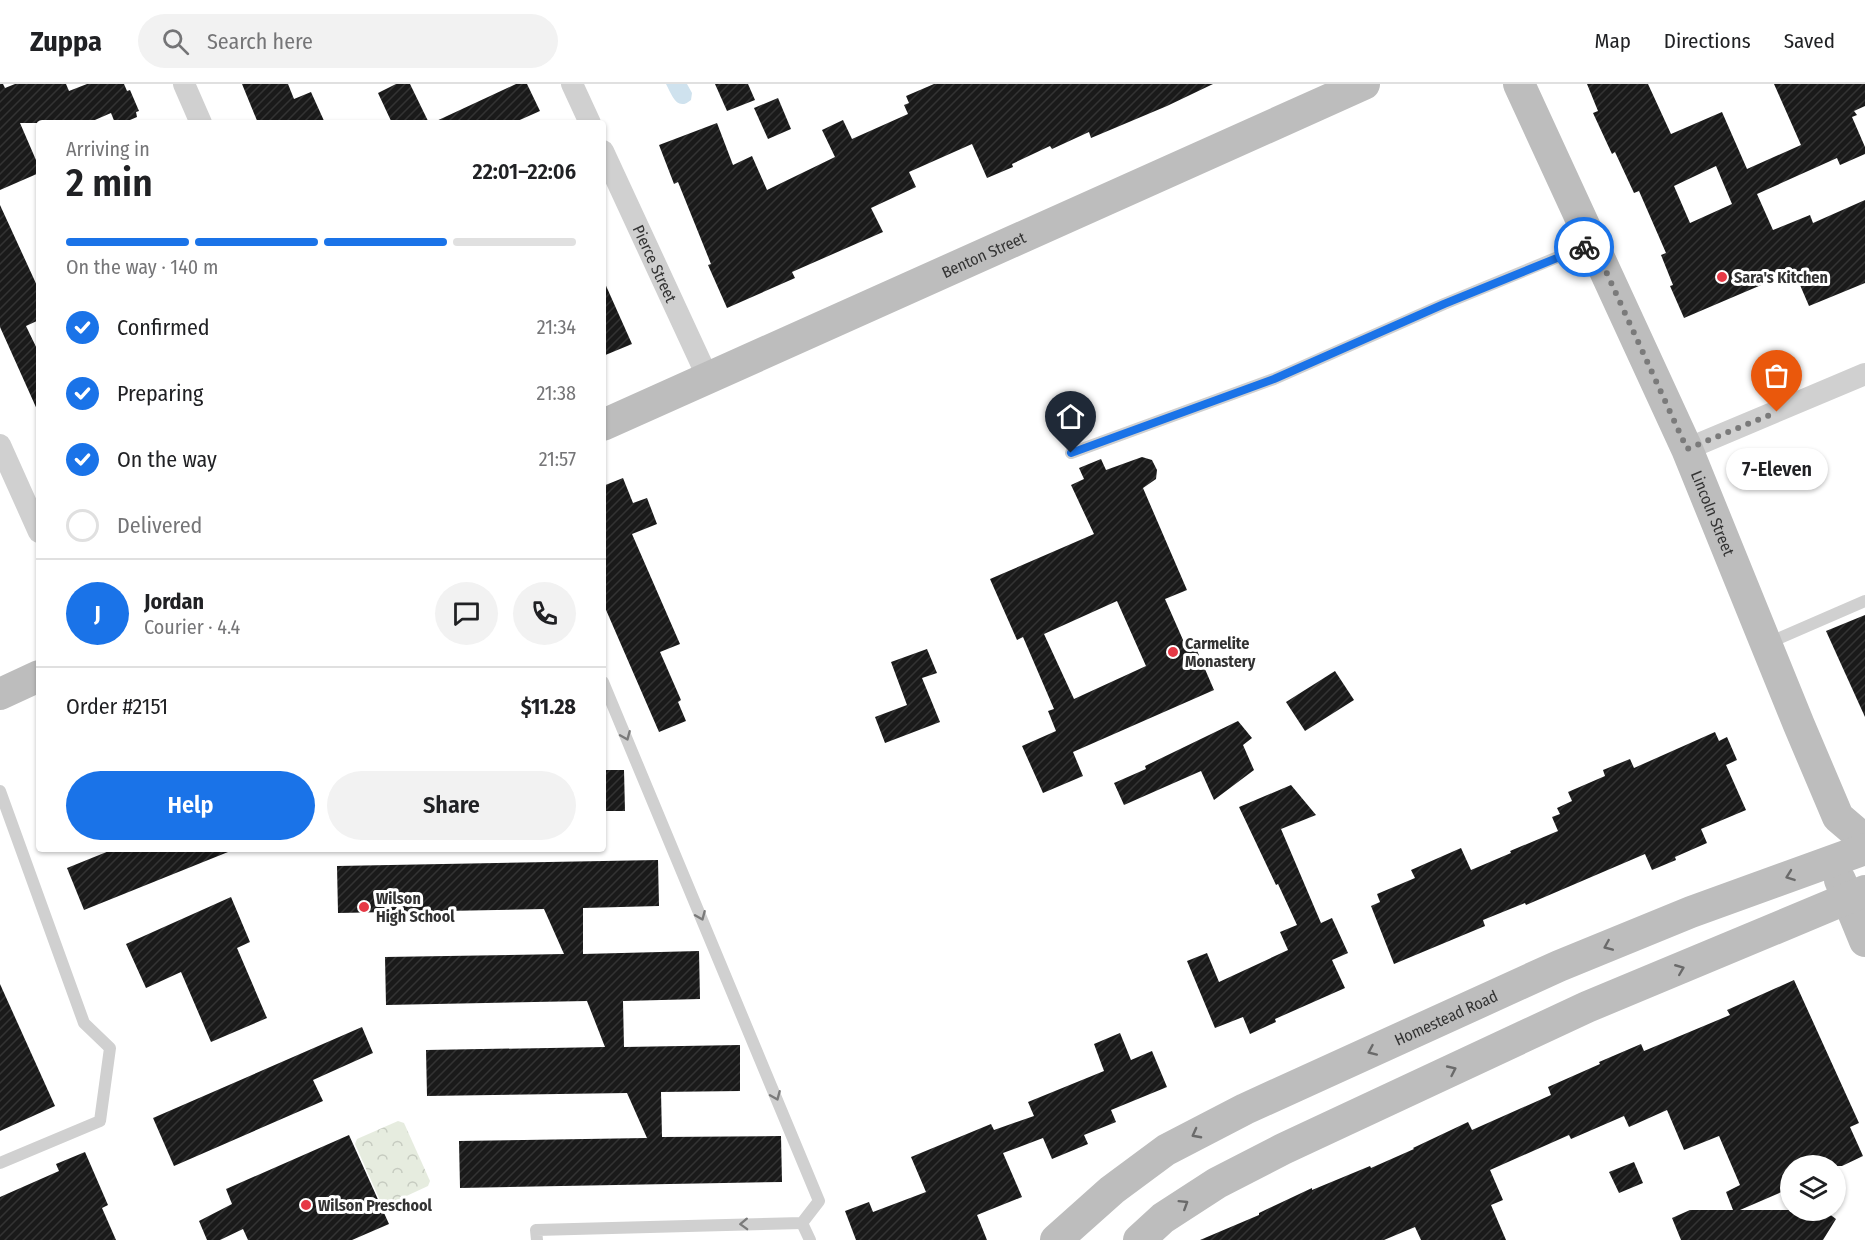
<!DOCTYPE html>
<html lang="en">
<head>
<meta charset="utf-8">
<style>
  :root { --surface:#fff; --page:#f2f2f2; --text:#202124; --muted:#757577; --line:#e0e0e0; --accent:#1a73e8 }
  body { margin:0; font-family:"Fira Sans Condensed",sans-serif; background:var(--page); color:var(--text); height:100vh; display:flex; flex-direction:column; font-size:22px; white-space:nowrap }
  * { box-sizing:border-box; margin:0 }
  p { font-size:20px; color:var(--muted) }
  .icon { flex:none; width:33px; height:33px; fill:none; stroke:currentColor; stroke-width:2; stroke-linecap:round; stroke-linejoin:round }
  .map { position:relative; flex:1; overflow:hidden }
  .side { position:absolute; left:36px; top:36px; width:570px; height:732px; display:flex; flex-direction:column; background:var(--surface); border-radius:6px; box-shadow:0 2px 4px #0004 }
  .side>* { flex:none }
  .fabs { position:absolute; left:1780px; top:1071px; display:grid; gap:12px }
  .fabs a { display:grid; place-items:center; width:66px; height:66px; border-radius:50%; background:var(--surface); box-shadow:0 2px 4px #0004; font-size:30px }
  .pin { position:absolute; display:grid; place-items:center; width:51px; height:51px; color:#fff; margin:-62px -26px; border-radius:50% 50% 50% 0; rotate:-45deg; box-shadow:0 0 6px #0007 }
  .pin .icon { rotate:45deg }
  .courier { position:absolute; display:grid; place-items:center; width:60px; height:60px; margin:-30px; border:4px solid #1a73e8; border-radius:50%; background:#fff; color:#222; box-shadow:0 2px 8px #0007 }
  .bubble { position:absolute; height:42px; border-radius:21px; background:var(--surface); box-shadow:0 2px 4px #0004; font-size:20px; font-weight:600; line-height:42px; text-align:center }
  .head em { font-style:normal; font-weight:600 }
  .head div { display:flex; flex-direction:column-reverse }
  .head { display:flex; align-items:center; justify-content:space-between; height:102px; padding:0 30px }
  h1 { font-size:39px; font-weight:600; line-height:45px }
  .bar { display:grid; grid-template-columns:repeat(4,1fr); gap:9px 6px; align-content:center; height:72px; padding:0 30px }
  .bar i { height:8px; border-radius:4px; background:var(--line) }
  .bar .selected { background:var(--accent) }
  .bar p { grid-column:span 4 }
  .line { display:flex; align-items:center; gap:15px; padding:0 30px; border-top:2px solid var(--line) }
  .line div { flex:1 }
  .round { display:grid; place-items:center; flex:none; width:63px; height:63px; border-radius:32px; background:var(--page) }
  ol { padding:0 30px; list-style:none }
  li { display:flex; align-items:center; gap:18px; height:66px }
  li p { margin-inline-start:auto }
  li .icon { padding:6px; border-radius:50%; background:var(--accent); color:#fff; stroke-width:4 }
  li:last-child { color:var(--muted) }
  li i { width:33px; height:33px; border:3px solid var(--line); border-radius:50% }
  .action { display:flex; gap:12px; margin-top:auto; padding:12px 30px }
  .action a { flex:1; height:69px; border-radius:36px; background:var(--accent); color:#fff; font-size:24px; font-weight:600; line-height:69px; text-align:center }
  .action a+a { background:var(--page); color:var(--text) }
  header { display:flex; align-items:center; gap:36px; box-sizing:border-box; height:84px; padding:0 30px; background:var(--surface); border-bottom:2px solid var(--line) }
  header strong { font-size:28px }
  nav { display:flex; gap:33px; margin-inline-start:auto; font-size:21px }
  .search { width:420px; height:54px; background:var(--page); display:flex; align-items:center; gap:15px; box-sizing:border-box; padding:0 21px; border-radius:33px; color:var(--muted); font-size:22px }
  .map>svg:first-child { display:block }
  .park { fill:url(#park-crowns) }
  .water { fill:#cfe2ee }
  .building { fill:url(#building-hatch); fill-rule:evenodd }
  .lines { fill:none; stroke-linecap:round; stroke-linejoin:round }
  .lane { stroke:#d0d0d0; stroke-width:12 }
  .street { stroke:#d0d0d0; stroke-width:22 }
  .secondary { stroke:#bdbdbd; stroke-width:32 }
  .oneway { stroke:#7a7a7a }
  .oneway2 { stroke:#6a6a6a }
  .done { stroke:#7a7a7a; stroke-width:6; stroke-dasharray:0 10.8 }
  .route { stroke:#1a73e8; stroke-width:8 }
  .poi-dot { fill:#e63946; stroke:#fff; stroke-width:2 }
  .labels { text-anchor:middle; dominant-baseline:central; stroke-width:6; stroke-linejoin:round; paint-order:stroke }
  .street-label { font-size:16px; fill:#333; stroke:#fff }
  .poi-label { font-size:16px; font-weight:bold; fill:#333; stroke:#fff; text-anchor:start }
</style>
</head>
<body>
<header>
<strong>Zuppa</strong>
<div class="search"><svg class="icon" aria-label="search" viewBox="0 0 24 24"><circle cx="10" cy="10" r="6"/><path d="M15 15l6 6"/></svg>Search here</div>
<nav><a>Map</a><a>Directions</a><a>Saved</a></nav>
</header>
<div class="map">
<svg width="1865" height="1156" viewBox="0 0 1865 1156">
  <defs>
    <pattern id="park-crowns" width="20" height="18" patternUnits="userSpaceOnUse" patternTransform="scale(1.5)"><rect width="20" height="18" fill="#e6ecdf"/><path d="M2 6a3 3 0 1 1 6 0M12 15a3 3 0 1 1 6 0" fill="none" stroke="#c6cbc0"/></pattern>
    <pattern id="building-hatch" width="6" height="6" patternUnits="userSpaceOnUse" patternTransform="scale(1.5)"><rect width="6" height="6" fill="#1a1a1a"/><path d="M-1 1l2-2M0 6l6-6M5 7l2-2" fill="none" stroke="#333"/></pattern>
  </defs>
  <rect width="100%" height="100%" fill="#fff"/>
  <path class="park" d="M 398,1037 L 404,1039 L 430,1097 L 428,1102 L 387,1121 L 382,1121 L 355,1060 L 357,1055 Z"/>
  <path class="water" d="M 666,0 L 687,0 L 692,9 L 691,16 C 677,28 672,11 666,0 Z"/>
  <g class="building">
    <path d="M 0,0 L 3,0 L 5,4 L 15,0 L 66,0 L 69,7 L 87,0 L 124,0 L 127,7 L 130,6 L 139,27 L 136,28 L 137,33 L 123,39 L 115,39 L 111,29 L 88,39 L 20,39 L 39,83 L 39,89 L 0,106 Z"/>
    <path d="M 242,0 L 288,0 L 294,15 L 311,8 L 325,39 L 258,39 Z"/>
    <path d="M 396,0 L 410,0 L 429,39 L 392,39 L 378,9 Z"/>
    <path d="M 516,0 L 527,0 L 540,27 L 513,39 L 432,39 Z"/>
    <path d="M 715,0 L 748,0 L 755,16 L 727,27 Z"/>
    <path d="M 934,0 L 1213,0 L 1167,22 L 1091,54 L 1089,48 L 1052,65 L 1050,62 L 1012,80 L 1013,83 L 987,94 L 972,60 L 909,88 L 916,103 L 871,124 L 883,148 L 792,188 L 795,194 L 727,224 L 708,181 L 711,180 L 678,98 L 674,100 L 659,61 L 717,39 L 733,81 L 752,72 L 767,106 L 835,73 L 822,46 L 843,36 L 852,55 L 908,30 L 904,21 L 909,19 L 906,12 Z"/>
    <path d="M 1587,0 L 1648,0 L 1671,50 L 1722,28 L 1747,85 L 1801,61 L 1774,0 L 1865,0 L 1865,22 L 1854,27 L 1857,31 L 1852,33 L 1865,63 L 1865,70 L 1840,81 L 1837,74 L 1757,110 L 1773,146 L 1810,131 L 1813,139 L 1865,116 L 1865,199 L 1809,222 L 1794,187 L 1684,234 L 1670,202 L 1673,201 L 1661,171 L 1666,169 L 1639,107 L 1634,109 L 1615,68 L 1612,70 L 1593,29 L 1598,27 ZM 1716,82 L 1732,120 L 1690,139 L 1674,102 Z"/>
    <path d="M 778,14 L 791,45 L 768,55 L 754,24 Z"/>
    <path d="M 0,121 L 39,206 L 39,236 L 26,242 L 39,269 L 39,330 L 0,243 Z"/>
    <path d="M 603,195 L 632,260 L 603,272 Z"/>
    <path d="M 1142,373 L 1152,376 L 1157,386 L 1156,395 L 1143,404 L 1187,506 L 1165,515 L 1187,565 L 1195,562 L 1214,606 L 1073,668 L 1083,692 L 1043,709 L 1022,662 L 1056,647 L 1048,627 L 1054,625 L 1023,553 L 1017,556 L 990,495 L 1094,450 L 1071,401 L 1084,395 L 1079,384 L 1101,375 L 1106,386 ZM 1117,517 L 1146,582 L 1074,615 L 1044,550 Z"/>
    <path d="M 623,394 L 633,419 L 647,414 L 657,440 L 632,450 L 680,560 L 660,568 L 681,616 L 678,618 L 686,637 L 659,648 L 603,519 L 603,402 Z"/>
    <path d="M 1865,531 L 1865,633 L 1826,547 Z"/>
    <path d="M 927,565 L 937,589 L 922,594 L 940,638 L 885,659 L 875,633 L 907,621 L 891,578 Z"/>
    <path d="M 1335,587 L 1354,616 L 1305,647 L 1286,618 Z"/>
    <path d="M 1238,637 L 1252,654 L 1243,661 L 1254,686 L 1214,716 L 1201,687 L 1124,721 L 1114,699 L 1146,685 L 1145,682 Z"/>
    <path d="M 1715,648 L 1719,657 L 1727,653 L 1737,676 L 1726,681 L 1746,726 L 1701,745 L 1707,759 L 1675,773 L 1676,776 L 1652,786 L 1645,770 L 1526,821 L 1525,819 L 1483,836 L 1485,842 L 1394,880 L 1371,822 L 1380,818 L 1377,810 L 1415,794 L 1411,786 L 1461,764 L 1471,786 L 1511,769 L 1510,767 L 1558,747 L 1552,733 L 1560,730 L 1557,724 L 1572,717 L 1568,708 L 1605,692 L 1603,686 L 1630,675 L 1634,684 Z"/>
    <path d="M 603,686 L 624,686 L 625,727 L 603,727 Z"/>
    <path d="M 1291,701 L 1316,731 L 1281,745 L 1321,839 L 1332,834 L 1348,869 L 1332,876 L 1345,904 L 1275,935 L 1276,938 L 1250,950 L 1243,933 L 1215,944 L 1187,877 L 1207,869 L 1219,898 L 1288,866 L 1280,848 L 1297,841 L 1278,800 L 1276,801 L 1239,723 Z"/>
    <path d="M 114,765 L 233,765 L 233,766 L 84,826 L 67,784 Z"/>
    <path d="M 658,776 L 659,822 L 583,824 L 583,870 L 699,867 L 700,915 L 623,917 L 624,963 L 740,961 L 740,1007 L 661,1008 L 662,1053 L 781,1052 L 782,1098 L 460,1104 L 459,1057 L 647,1054 L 627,1009 L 427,1012 L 426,966 L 605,963 L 587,917 L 386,921 L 385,873 L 564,870 L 544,825 L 338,829 L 337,782 Z"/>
    <path d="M 231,813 L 250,858 L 237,864 L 267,934 L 211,958 L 181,888 L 146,904 L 126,860 Z"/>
    <path d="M 1794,896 L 1859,1039 L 1850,1043 L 1863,1072 L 1842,1082 L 1791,1082 L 1791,1104 L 1740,1126 L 1824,1126 L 1836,1135 L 1823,1156 L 1681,1156 L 1672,1134 L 1690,1126 L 1733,1126 L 1726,1108 L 1740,1101 L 1719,1052 L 1684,1066 L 1667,1026 L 1629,1043 L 1624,1032 L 1571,1055 L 1569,1051 L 1490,1086 L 1503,1116 L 1491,1121 L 1506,1156 L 1421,1156 L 1415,1143 L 1384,1156 L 1200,1156 L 1259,1131 L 1259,1129 L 1312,1104 L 1312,1106 L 1370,1082 L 1371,1084 L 1414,1065 L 1413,1064 L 1468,1038 L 1472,1046 L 1551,1011 L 1548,1003 L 1600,980 L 1599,978 L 1641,960 L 1644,967 L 1730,931 L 1727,926 Z"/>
    <path d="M 0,900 L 55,1022 L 0,1047 Z"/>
    <path d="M 362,943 L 373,969 L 313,996 L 323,1017 L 174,1082 L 153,1034 Z"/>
    <path d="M 1120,949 L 1131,976 L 1152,967 L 1167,1003 L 1111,1026 L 1116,1038 L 1084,1051 L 1088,1060 L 1052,1075 L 1043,1054 L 1003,1069 L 1022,1113 L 977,1131 L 987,1156 L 856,1156 L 845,1127 L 869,1118 L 873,1128 L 926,1108 L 911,1073 L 991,1040 L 994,1046 L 1034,1032 L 1028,1018 L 1104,987 L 1094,960 Z"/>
    <path d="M 349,1051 L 389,1140 L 352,1156 L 248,1156 L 243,1145 L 220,1156 L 207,1156 L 199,1137 L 232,1120 L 226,1105 Z"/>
    <path d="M 85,1068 L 108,1121 L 102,1124 L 116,1156 L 0,1156 L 0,1113 L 59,1087 L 56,1080 Z"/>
    <path d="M 1634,1078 L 1643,1099 L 1619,1109 L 1609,1088 Z"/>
  </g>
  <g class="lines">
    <g class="lane">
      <path d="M 1071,369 L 1274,295 L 1444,220 L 1592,159"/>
      <path d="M 1766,560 L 1865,517"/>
      <path d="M 0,707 L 84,939 L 110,964 L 100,1037 L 0,1079"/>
      <path d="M 802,1139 L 810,1156"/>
      <path d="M 537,1156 L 536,1146 L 802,1139 L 819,1117 L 603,598"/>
    </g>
    <g class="street">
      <path d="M 184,0 L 201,39"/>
      <path d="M 572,0 L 590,39"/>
      <path id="s1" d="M 603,67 L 708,294"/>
      <path d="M 0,361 L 39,448"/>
      <path d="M 1687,365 L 1865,290"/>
    </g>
    <g class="secondary">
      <path id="s2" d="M 1519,0 L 1687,365 L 1799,641 L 1838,733 L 1865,756"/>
      <path id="s3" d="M 603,341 L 1364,0"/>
      <path d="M 0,610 L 39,592"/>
      <path d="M 1840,796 L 1865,857"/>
      <path id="s4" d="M 1056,1156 L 1112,1106 L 1166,1066 L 1245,1025 L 1559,882 L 1691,828 L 1865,765"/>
      <path d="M 1139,1156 L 1163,1134 L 1217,1099 L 1283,1065 L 1587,923 L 1865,807"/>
    </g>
  </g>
  <defs><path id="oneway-chevron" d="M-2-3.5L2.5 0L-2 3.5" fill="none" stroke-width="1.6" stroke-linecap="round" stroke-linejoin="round" transform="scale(1.5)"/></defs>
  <g class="oneway">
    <use href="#oneway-chevron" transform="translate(626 652) rotate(67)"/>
    <use href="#oneway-chevron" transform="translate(701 832) rotate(67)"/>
    <use href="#oneway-chevron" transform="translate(776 1012) rotate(67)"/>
    <use href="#oneway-chevron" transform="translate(744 1140) rotate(178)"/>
  </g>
  <g class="oneway2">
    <use href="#oneway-chevron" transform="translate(1790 792) rotate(160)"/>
    <use href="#oneway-chevron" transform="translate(1608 862) rotate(157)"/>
    <use href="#oneway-chevron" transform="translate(1680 885) rotate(-22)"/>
    <use href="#oneway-chevron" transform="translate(1372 967) rotate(156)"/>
    <use href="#oneway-chevron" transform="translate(1452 986) rotate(-25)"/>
    <use href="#oneway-chevron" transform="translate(1196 1050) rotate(152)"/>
    <use href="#oneway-chevron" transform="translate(1184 1120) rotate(-32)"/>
  </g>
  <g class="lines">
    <path class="done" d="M 1584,163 L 1593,159 L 1687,365 L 1777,328"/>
    <path class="route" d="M 1071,369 L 1274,295 L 1444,220 L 1584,163"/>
  </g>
  <g class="poi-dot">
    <circle cx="1722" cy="193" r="6"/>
    <circle cx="1173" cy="568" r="6"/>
    <circle cx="364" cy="823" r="6"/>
    <circle cx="306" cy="1121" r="6"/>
  </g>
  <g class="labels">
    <g class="street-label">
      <text stroke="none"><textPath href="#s3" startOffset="417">Benton Street</textPath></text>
      <text stroke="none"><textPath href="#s1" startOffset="124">Pierce Street</textPath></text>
      <text stroke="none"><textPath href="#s2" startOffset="471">Lincoln Street</textPath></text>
      <text stroke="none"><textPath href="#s4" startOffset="452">Homestead Road</textPath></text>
    </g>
    <g class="poi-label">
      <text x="1734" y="193">Sara's Kitchen</text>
      <text x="1185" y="559">Carmelite<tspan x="1185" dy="18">Monastery</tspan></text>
      <text x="376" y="814">Wilson<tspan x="376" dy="18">High School</tspan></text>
      <text x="318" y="1121">Wilson Preschool</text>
    </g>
  </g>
</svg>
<div class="fabs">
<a><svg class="icon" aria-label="layers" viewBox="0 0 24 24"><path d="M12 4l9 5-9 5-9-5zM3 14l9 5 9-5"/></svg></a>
</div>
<div class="pin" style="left:1777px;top:328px;background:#ea580c"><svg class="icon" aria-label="bag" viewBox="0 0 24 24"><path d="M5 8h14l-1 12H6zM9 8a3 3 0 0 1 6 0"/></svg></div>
<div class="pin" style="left:1071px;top:369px;background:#1f2937"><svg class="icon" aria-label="home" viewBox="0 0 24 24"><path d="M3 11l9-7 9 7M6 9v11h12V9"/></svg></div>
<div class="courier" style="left:1584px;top:163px"><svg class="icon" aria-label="bike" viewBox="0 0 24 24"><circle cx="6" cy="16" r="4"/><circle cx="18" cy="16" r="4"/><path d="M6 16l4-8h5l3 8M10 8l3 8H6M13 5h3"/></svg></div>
<div class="bubble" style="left:1726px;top:364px;width:102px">7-Eleven</div>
<section class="side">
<div class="head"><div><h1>2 min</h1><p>Arriving in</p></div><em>22:01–22:06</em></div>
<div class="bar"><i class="selected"></i><i class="selected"></i><i class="selected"></i><i></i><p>On the way · 140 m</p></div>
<ol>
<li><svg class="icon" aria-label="check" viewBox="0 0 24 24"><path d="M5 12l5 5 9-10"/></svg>Confirmed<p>21:34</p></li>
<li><svg class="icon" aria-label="check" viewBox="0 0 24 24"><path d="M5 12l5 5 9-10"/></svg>Preparing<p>21:38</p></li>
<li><svg class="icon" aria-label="check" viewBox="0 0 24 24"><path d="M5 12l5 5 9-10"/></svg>On the way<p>21:57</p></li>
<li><i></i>Delivered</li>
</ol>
<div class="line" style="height:108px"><b class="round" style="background:var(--accent);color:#fff">J</b><div><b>Jordan</b><p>Courier · 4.4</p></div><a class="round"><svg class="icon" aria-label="chat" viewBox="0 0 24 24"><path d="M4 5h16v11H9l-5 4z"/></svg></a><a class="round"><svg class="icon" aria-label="phone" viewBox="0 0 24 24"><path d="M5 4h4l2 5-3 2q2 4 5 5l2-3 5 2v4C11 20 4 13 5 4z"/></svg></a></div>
<div class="line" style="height:78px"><div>Order #2151</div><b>$11.28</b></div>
<div class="action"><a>Help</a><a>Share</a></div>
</section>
</div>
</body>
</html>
